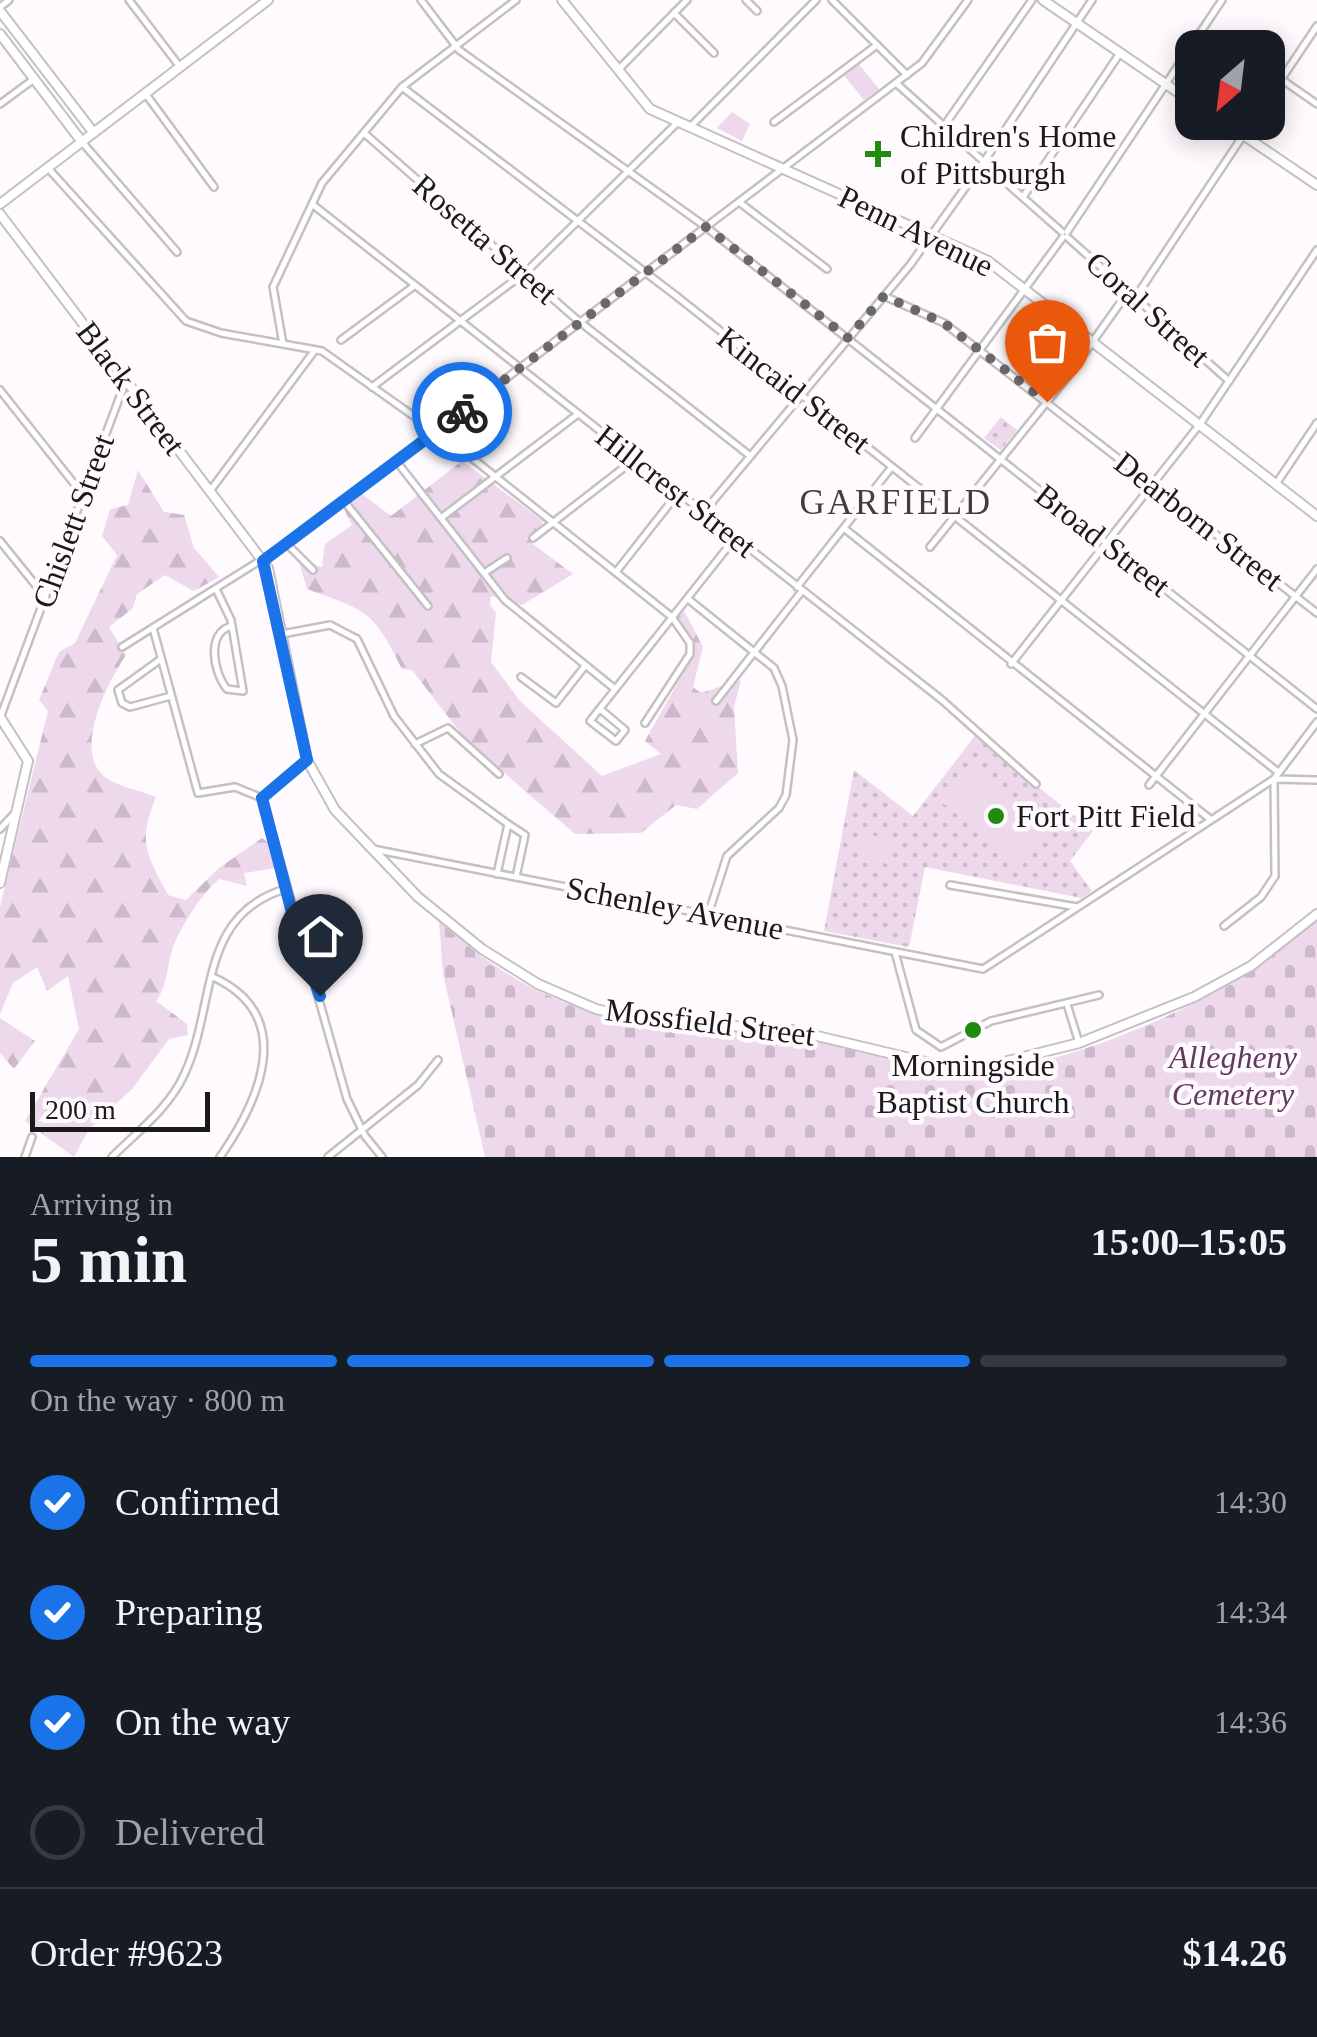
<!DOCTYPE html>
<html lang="en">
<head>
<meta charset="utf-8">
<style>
  :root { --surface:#171b24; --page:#20242c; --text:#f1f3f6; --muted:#9ea1a6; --line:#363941; --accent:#1a73e8 }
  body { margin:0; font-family:"Times New Roman",serif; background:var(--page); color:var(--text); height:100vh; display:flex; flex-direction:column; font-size:38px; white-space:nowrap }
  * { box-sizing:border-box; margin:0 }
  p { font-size:32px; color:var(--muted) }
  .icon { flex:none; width:55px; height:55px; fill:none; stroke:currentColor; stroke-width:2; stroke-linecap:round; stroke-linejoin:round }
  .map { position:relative; height:1157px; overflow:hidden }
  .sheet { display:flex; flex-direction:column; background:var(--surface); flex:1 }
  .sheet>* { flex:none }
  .needle { width:65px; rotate:208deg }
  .tools { position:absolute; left:1175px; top:30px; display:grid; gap:20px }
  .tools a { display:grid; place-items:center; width:110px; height:110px; border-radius:20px; background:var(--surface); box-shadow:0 5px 25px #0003; font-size:50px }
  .scale { position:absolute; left:30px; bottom:25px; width:180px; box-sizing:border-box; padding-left:10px; border:5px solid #1b1a1b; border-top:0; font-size:28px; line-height:35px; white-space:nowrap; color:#1b1a1b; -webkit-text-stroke:8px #fefafd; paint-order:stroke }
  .pin { position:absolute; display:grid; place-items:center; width:85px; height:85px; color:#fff; margin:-102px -42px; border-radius:50% 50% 50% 0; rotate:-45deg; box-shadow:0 0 10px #0007 }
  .pin .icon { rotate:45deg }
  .courier { position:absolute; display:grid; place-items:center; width:100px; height:100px; margin:-50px; border:8px solid #1a73e8; border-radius:50%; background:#fff; color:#222; box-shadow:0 2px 12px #0007 }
  .overview em { font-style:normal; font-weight:700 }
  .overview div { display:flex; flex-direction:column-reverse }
  .overview { display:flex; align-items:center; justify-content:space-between; height:170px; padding:0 30px }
  h1 { font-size:65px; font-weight:700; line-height:75px }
  .bar { display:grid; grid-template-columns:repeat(4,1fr); gap:15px 10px; align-content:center; height:120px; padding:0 30px }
  .bar i { height:12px; border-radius:8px; background:var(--line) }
  .bar .current { background:var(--accent) }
  .bar p { grid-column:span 4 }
  .line { display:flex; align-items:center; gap:25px; padding:0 30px; border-top:2px solid var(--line) }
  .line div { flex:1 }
  ol { padding:0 30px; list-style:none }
  li { display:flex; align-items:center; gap:30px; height:110px }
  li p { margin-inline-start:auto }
  li .icon { padding:10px; border-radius:50%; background:var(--accent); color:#fff; stroke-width:4 }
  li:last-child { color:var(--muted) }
  li i { width:55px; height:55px; border:5px solid var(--line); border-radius:50% }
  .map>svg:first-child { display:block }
  .grass { fill:url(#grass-dots) }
  .forest { fill:url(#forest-firs) }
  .cemetery { fill:url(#cemetery-stones) }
  .garden { fill:#eed8ec }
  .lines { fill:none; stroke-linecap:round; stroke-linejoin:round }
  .street-casing { stroke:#c4c0c3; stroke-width:10 }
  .secondary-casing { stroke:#c4c0c3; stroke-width:12 }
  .primary-casing { stroke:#c4c0c3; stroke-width:12 }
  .street { stroke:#fff; stroke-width:5 }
  .secondary { stroke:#fff; stroke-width:8 }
  .primary { stroke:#fff; stroke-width:8 }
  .done { stroke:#6a686a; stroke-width:10; stroke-dasharray:0 18 }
  .route { stroke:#1a73e8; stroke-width:12 }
  .poi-dot { fill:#208c0e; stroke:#fefafd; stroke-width:4 }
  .labels { text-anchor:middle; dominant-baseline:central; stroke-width:9; stroke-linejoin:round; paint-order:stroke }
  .poi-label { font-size:32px; fill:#1b1a1b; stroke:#fefafd; text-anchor:start }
  .street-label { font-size:32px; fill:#1b1a1b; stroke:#fefafd }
  .park-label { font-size:32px; font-style:italic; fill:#61395f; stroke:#fefafd }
  .neighbourhood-label { font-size:35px; letter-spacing:2.5px; fill:#413d40; stroke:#fefafd }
</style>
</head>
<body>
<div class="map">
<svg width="1317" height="1157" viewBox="0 0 1317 1157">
  <defs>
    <pattern id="grass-dots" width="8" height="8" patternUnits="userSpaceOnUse" patternTransform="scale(2.5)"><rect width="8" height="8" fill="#eed8ec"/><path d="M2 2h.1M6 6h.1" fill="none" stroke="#ccb9ca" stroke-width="1.8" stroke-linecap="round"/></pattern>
    <pattern id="forest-firs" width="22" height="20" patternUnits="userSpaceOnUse" patternTransform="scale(2.5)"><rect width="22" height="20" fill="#eed8ec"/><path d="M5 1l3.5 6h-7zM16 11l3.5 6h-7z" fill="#ccb9ca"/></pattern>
    <pattern id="cemetery-stones" width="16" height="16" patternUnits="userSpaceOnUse" patternTransform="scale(2.5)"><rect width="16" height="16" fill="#eed8ec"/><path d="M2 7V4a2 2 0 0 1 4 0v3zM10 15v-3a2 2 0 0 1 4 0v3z" fill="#ccb9ca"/></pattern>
  </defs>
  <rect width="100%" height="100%" fill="#fefafd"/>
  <g class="grass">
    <path d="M 1001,417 L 1017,430 L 1001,450 L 984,438 Z"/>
    <path d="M 975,736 L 1093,831 L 1070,861 L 1092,891 L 1081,898 L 925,867 L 909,947 L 824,931 L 854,770 L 913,816 Z"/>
  </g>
  <g class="forest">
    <path d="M 462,461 L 543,521 L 533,544 L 573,574 L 522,605 L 491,596 L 490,605 L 496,613 L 491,662 L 520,701 L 602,776 L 661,754 L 645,741 L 695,652 L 676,619 L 684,611 L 703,647 L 693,687 L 701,693 L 741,680 L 734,707 L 738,773 L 697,809 L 676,805 L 641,833 L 575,834 L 466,740 L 412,670 L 402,669 C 373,610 367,611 307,589 L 299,562 L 322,567 L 325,544 L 352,525 L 344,509 L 362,494 L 391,516 Z"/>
    <path d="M 138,470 L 164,512 L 184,515 L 194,548 L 219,577 L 194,591 L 165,575 L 137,594 L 133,608 L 109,627 L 126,655 C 108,682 72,751 105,777 C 116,786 142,791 156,797 C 137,843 147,854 168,895 L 186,900 L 219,868 L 262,838 L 271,845 L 276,868 L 244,873 L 247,886 L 219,879 C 201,894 182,925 173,947 C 166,967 169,983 156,1001 L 187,1024 L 188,1035 L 169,1039 L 132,1089 L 89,1129 L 74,1157 L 25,1121 L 79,1029 L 68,976 L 47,991 L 37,967 L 13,983 L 0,1014 L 0,907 L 48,711 L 39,700 L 59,652 L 75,643 L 117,555 L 102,536 L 110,509 L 128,505 Z"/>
    <path d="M 0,1018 L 35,1041 L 14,1069 L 0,1053 Z"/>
  </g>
  <path class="cemetery" d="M 439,921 C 557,1029 642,1024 790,1036 C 843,1040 892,1066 944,1071 C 1035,1079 1167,1022 1244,976 C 1270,960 1293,939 1317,921 L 1317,1157 L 485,1157 L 443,974 Z"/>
  <g class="garden">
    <path d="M 858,63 L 879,89 L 864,100 L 843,74 Z"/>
    <path d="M 732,112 L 750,124 L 742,141 L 717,128 Z"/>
    <path d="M 973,766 L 1049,830 L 1019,866 L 943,803 Z"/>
    <path d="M 865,834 L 892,839 L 888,864 L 860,859 Z"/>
  </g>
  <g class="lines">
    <defs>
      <g id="street">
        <path d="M 129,0 L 180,67"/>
        <path d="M 421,0 L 459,50 L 706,227 L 1317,709"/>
        <path d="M 746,0 L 757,11"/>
        <path d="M 832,0 L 907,75"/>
        <path d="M 0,7 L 9,0"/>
        <path d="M 674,13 L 714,53"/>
        <path d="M 618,70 L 687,0"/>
        <path d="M 1281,79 L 1317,104"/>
        <path d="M 896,83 L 982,160"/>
        <path d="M 402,87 L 675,295 L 1278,772"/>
        <path d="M 145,93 L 214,187"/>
        <path d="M 1268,99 L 1317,26"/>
        <path d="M 0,104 L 34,79"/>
        <path d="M 774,122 L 877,45"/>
        <path d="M 691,126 L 816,0"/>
        <path d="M 944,126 L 1032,0"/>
        <path d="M 364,133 L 575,318 L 749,455"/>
        <path d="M 82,142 L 177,252"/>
        <path d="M 985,160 L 1092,0"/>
        <path d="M 985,164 L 1062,232"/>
        <path d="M 47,167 L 186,321 L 221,333 L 322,351 L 467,454 L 672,617 L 690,643 L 690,654 L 645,723"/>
        <path d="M 1023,197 L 1120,53"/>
        <path d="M 739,202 L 827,269"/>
        <path d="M 312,204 L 942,700 L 1036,784"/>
        <path d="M 1067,232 L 1222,0"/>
        <path d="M 1067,237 L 1229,381"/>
        <path d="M 884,296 L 944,323 L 1317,613"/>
        <path d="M 1135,298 L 1252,122"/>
        <path d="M 341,340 L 414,286"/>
        <path d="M 283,344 L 273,287 L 322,183 L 402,87 L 516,0"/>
        <path d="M 372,387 L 527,271 L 678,122"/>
        <path d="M 0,390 L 83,495"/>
        <path d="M 915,438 L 1063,237"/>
        <path d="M 397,462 L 505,600 L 615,689"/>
        <path d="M 1276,484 L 1317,423"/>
        <path d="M 210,491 L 315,350"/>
        <path d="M 344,501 L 428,606"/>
        <path d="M 703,513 L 910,265 L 982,164"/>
        <path d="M 441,518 L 578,414"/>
        <path d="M 845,529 L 1210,819"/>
        <path d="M 533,538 L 635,459"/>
        <path d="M 0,541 L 46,598"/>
        <path d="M 287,544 L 313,570"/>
        <path d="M 930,547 L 1071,372 L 1128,292"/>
        <path d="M 616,572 L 678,493"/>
        <path d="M 484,573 L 507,558"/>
        <path d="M 797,587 L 891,468"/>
        <path d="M 216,589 L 231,620 L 243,691 L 227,689 C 213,672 206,632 232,626"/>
        <path d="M 688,599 L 774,668 L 782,686 L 793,740 L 786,795 L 779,808 L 727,856 L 708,915"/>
        <path d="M 153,628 L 198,793 L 235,787 L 262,798 L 347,1099 L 365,1136 L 382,1157"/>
        <path d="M 282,634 L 330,625 L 357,639 L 394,716 L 439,774 L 508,824"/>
        <path d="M 122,647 L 293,540 L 922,63 L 968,0"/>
        <path d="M 161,659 L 118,690 L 122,703 L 130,707 L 171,696"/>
        <path d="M 1011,664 L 1200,424 L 1317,250"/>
        <path d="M 521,677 L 556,703 L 585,666"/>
        <path d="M 716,701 L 802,591"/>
        <path d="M 600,709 L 625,730 L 616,741 L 590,721 L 735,538"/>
        <path d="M 0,718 L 126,380"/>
        <path d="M 415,744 L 448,728 L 499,774"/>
        <path d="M 1149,785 L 1317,569"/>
        <path d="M 262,798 L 307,760"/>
        <path d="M 0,829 L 15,813"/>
        <path d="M 373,849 L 983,969 L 1274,779 L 1317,722"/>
        <path d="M 497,874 L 508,824 L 525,835 L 516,877"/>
        <path d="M 950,885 L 1077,907"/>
        <path d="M 1224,926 L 1261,897 L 1275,876 L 1274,779 L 1317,780"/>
        <path d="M 895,952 L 916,1030 L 941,1047 L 991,1021 L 1099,995"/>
        <path d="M 213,977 C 298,1016 259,1101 220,1157"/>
        <path d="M 1067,1004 L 1079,1043"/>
        <path d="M 25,1157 L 32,1137"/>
        <path d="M 112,1157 C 137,1132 169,1108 184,1075 C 217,1005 197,916 285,889"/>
        <path d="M 328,1157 L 418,1085 L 438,1060"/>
      </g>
      <g id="secondary">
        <path d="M 1043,0 L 1192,102"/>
        <path d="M 0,11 L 93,132"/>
        <path d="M 0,34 L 82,142"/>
        <path d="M 1224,122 L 1317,185"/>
        <path d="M 0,204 L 268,0"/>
        <path d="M 0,214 L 268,568 L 307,760 L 335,810 L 418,897 L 482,949 L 538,984 L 596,1009 L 642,1020 L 792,1030 L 943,1066 L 992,1065 L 1079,1043 L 1194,997 L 1251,966 L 1317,914"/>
        <path d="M 0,717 L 28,761 L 0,883"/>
      </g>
      <path id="primary" d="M 562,0 L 650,109 L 988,261 L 1317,516"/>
    </defs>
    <use href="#street" class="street-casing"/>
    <use href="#secondary" class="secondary-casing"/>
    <use href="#primary" class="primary-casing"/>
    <use href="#street" class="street"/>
    <use href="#secondary" class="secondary"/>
    <use href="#primary" class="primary"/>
  </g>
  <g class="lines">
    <path class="done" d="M 462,412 L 706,227 L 848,338 L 884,296 L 944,323 L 1047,402"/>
    <path class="route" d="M 320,996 L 295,924 L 262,798 L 307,760 L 263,561 L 462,412"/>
  </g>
  <g class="poi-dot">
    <path d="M873 139h10v10h10v10h-10v10h-10v-10h-10v-10h10z"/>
    <circle cx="996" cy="816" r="10"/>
    <circle cx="973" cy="1030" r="10"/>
  </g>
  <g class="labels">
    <g class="poi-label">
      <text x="900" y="136">Children's Home<tspan x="900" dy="37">of Pittsburgh</tspan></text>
      <text x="1016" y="816">Fort Pitt Field</text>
      <text x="973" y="1065" text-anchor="middle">Morningside<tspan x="973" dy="37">Baptist Church</tspan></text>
    </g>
    <g class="street-label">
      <text transform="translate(916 231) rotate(26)">Penn Avenue</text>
      <text transform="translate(485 239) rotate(41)">Rosetta Street</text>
      <text transform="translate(1148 309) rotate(42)">Coral Street</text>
      <text transform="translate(131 388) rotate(53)">Black Street</text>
      <text transform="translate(794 390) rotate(38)">Kincaid Street</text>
      <text transform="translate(676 491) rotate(38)">Hillcrest Street</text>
      <text transform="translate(73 521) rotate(-70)">Chislett Street</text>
      <text transform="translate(1199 521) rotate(38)">Dearborn Street</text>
      <text transform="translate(1103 540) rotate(38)">Broad Street</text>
      <text transform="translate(675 908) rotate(11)">Schenley Avenue</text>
      <text transform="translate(710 1022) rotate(7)">Mossfield Street</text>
    </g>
    <g class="park-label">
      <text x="1233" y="1057">Allegheny<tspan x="1233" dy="37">Cemetery</tspan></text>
    </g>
    <g class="neighbourhood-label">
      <text x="896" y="502">GARFIELD</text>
    </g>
  </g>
</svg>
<div class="tools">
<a><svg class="needle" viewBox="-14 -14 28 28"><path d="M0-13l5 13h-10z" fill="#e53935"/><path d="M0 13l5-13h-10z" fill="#9ea1a6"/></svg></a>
</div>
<div class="scale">200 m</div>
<div class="pin" style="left:1047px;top:402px;background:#ea580c"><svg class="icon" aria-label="bag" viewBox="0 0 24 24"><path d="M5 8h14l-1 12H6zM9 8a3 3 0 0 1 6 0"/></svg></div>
<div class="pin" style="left:320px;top:996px;background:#1f2937"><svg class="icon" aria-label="home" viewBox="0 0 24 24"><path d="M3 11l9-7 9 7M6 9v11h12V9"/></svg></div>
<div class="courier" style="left:462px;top:412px"><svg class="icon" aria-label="bike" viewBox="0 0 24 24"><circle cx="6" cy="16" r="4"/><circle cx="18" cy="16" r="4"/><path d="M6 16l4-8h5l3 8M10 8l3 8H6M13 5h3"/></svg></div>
</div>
<section class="sheet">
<div class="overview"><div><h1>5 min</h1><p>Arriving in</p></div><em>15:00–15:05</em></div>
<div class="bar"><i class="current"></i><i class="current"></i><i class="current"></i><i></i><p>On the way · 800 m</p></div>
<ol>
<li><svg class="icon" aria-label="check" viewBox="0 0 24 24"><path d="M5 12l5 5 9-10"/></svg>Confirmed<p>14:30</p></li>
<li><svg class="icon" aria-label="check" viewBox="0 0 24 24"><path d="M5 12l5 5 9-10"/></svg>Preparing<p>14:34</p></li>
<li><svg class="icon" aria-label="check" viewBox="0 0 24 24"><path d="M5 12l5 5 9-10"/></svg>On the way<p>14:36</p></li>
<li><i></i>Delivered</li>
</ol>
<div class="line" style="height:130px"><div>Order #9623</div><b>$14.26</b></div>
</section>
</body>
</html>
